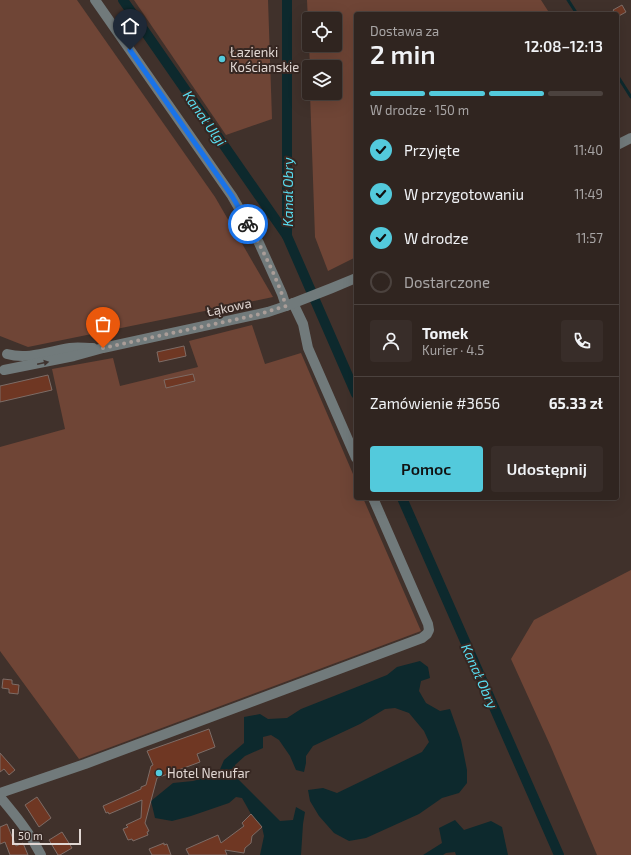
<!DOCTYPE html>
<html lang="pl">
<head>
<meta charset="utf-8">
<style>
  :root { --surface:#302520; --page:#382d29; --text:#f1f3f6; --muted:#a8a5a5; --line:#4b423e; --accent:#53cadc }
  body { margin:0; font-family:"Exo 2",sans-serif; background:var(--page); color:var(--text); height:100vh; display:flex; flex-direction:column; font-size:15px; white-space:nowrap }
  * { box-sizing:border-box; margin:0 }
  p { font-size:13px; color:var(--muted) }
  .icon { flex:none; width:22px; height:22px; fill:none; stroke:currentColor; stroke-width:2; stroke-linecap:round; stroke-linejoin:round }
  .map { position:relative; flex:1; overflow:hidden }
  .drawer { position:absolute; left:354px; top:12px; width:265px; height:488px; display:flex; flex-direction:column; background:var(--surface); border-radius:4px; box-shadow:0 4px 16px #0002,0 0 0 1px var(--line) }
  .drawer>* { flex:none }
  .fabs { position:absolute; left:302px; top:12px; display:grid; gap:8px }
  .fabs a { display:grid; place-items:center; width:40px; height:40px; border-radius:4px; background:var(--surface); box-shadow:0 4px 16px #0002,0 0 0 1px var(--line); font-size:20px }
  .scale { position:absolute; left:12px; bottom:10px; width:69px; box-sizing:border-box; padding-left:4px; border:2px solid #e1d7d3; border-top:0; font-size:11px; line-height:14px; white-space:nowrap; color:#e1d7d3; -webkit-text-stroke:3px #362722; paint-order:stroke }
  .pin { position:absolute; display:grid; place-items:center; width:34px; height:34px; color:#fff; margin:-41px -17px; border-radius:50% 50% 50% 0; rotate:-45deg; box-shadow:0 0 4px #0007 }
  .pin .icon { rotate:45deg }
  .courier { position:absolute; display:grid; place-items:center; width:40px; height:40px; margin:-20px; border:3px solid #1a73e8; border-radius:50%; background:#fff; color:#222; box-shadow:0 1px 5px #0007 }
  .head em { font-style:normal; font-weight:600 }
  .head div { display:flex; flex-direction:column-reverse }
  .head { display:flex; align-items:center; justify-content:space-between; height:68px; padding:0 16px }
  h1 { font-size:26px; font-weight:600; line-height:30px }
  .bar { display:grid; grid-template-columns:repeat(4,1fr); gap:6px 4px; align-content:center; height:48px; padding:0 16px }
  .bar i { height:5px; border-radius:3px; background:var(--line) }
  .bar .on { background:var(--accent) }
  .bar p { grid-column:span 4 }
  .line { display:flex; align-items:center; gap:10px; padding:0 16px; border-top:1px solid var(--line) }
  .line div { flex:1 }
  .round { display:grid; place-items:center; flex:none; width:42px; height:42px; border-radius:4px; background:var(--page) }
  ol { padding:0 16px; list-style:none }
  li { display:flex; align-items:center; gap:12px; height:44px }
  li p { margin-inline-start:auto }
  li .icon { padding:4px; border-radius:50%; background:var(--accent); color:#111; stroke-width:4 }
  li:last-child { color:var(--muted) }
  li i { width:22px; height:22px; border:2px solid var(--line); border-radius:50% }
  .button { display:flex; gap:8px; margin-top:auto; padding:8px 16px }
  .button a { flex:1; height:46px; border-radius:4px; background:var(--accent); color:#111; font-size:16px; font-weight:600; line-height:46px; text-align:center }
  .button a+a { background:var(--page); color:var(--text) }
  .map>svg:first-child { display:block }
  .green { fill:#6f4536; fill-rule:evenodd }
  .water { fill:#0d292d }
  .lines { fill:none; stroke-linecap:round; stroke-linejoin:round }
  .stream { stroke:#0d292d; stroke-width:3 }
  .canal { stroke:#0d292d; stroke-width:10 }
  .building { fill:#6f3723; stroke:#7d6c66 }
  .minor { stroke:#717a7b; stroke-width:10 }
  .oneway { fill:#3f332f }
  .done { stroke:#a99d98; stroke-width:4; stroke-dasharray:0 7.2 }
  .route { stroke:#1a73e8; stroke-width:5 }
  .poi-dot { fill:#53cadc; stroke:#362722; stroke-width:1.5 }
  .labels { text-anchor:middle; dominant-baseline:central; stroke-width:4; stroke-linejoin:round; paint-order:stroke }
  .poi-label { font-size:13px; fill:#e1d7d3; stroke:#362722; text-anchor:start }
  .street-label { font-size:13px; fill:#e1d7d3; stroke:#362722 }
  .water-label { font-size:14px; font-style:italic; fill:#58dbee; stroke:#362722 }
</style>
</head>
<body>
<div class="map">
<svg width="631" height="855" viewBox="0 0 631 855">
  <rect width="100%" height="100%" fill="#40312b"/>
  <g class="green">
    <path d="M 0,0 L 77,0 L 215,197 L 273,297 L 28,347 L 0,336 Z"/>
    <path d="M 134,0 L 268,0 L 272,119 L 226,135 Z"/>
    <path d="M 307,0 L 541,0 L 550,14 L 356,14 L 356,257 L 328,271 L 315,237 L 310,93 L 335,93 L 335,67 L 310,67 ZM 309,19 L 335,19 L 335,45 L 309,45 Z"/>
    <path d="M 252,325 L 265,364 L 301,353 L 356,481 L 356,498 L 363,498 L 421,631 L 79,759 L 0,651 L 0,447 L 65,429 L 52,369 L 113,358 L 120,386 L 198,367 L 189,341 Z"/>
    <path d="M 631,570 L 631,855 L 597,855 L 551,747 L 511,659 L 534,620 Z"/>
  </g>
  <g class="water">
    <path d="M 420,661 L 428,667 L 430,678 L 421,681 L 419,691 L 426,703 L 440,711 L 450,709 L 461,740 L 467,770 L 467,783 L 459,793 L 442,798 L 419,814 L 366,838 L 349,841 L 334,833 L 319,816 L 310,801 L 308,790 L 323,788 L 337,793 L 422,752 L 429,742 L 424,731 L 409,713 L 395,708 L 385,709 L 360,724 L 313,746 L 306,756 L 306,763 L 304,772 L 296,770 L 290,756 L 279,740 L 271,735 L 263,737 L 263,748 L 245,756 L 235,765 L 236,777 L 280,821 L 293,820 L 296,807 L 305,812 L 303,824 L 301,855 L 260,855 L 264,836 L 262,827 L 251,814 L 242,798 L 236,797 L 229,803 L 191,816 L 172,821 L 155,818 L 151,801 L 173,783 L 193,781 L 218,774 L 224,760 L 244,743 L 244,717 L 260,714 L 268,719 L 287,718 L 301,709 L 387,675 L 397,667 Z"/>
    <path d="M 455,820 L 464,830 L 491,821 L 502,827 L 508,855 L 456,855 L 455,852 L 446,853 L 443,855 L 423,855 L 442,843 L 439,828 Z"/>
  </g>
  <g class="lines">
    <g class="stream">
      <path d="M 568,0 L 577,14"/>
      <path d="M 617,75 L 631,97"/>
    </g>
    <g class="canal">
      <path d="M 123,0 L 287,236"/>
      <path d="M 287,0 L 287,236 L 356,394"/>
      <path d="M 402,498 L 559,855"/>
    </g>
  </g>
  <g class="building">
    <path d="M 622,5 L 626,12 L 617,17 L 617,14 L 616,14 L 613,10 Z"/>
    <path d="M 184,346 L 186,356 L 159,362 L 157,352 Z"/>
    <path d="M 193,374 L 195,381 L 166,388 L 164,380 Z"/>
    <path d="M 48,375 L 52,390 L 0,402 L 0,386 Z"/>
    <path d="M 3,679 L 12,680 L 12,684 L 19,685 L 18,694 L 9,693 L 9,689 L 2,688 Z"/>
    <path d="M 209,729 L 215,747 L 197,754 L 200,762 L 157,778 L 145,823 L 149,831 L 147,832 L 148,835 L 133,841 L 132,839 L 128,840 L 123,829 L 128,827 L 126,825 L 141,818 L 142,800 L 109,814 L 108,812 L 106,813 L 103,806 L 141,789 L 141,787 L 146,785 L 151,766 L 153,765 L 147,751 Z"/>
    <path d="M 0,753 L 15,770 L 9,775 L 4,769 L 0,772 Z"/>
    <path d="M 37,797 L 51,818 L 39,827 L 25,805 Z"/>
    <path d="M 251,814 L 262,827 L 252,836 L 251,843 L 245,848 L 244,853 L 225,850 L 227,855 L 189,855 L 186,849 L 218,835 L 221,843 L 244,826 L 242,823 Z"/>
    <path d="M 7,824 L 16,846 L 23,843 L 28,855 L 10,855 L 5,842 L 0,844 L 0,827 Z"/>
    <path d="M 62,832 L 72,848 L 60,855 L 58,855 L 49,840 Z"/>
    <path d="M 164,843 L 164,845 L 167,844 L 171,855 L 152,855 L 149,849 Z"/>
  </g>
  <g class="lines">
    <g class="minor">
      <path d="M 95,0 L 232,196 L 259,243 L 282,294 L 286,306"/>
      <path d="M 617,145 L 631,138"/>
      <path d="M 293,303 L 303,324 L 308,348 L 356,458"/>
      <path d="M 7,354 C 28,360 50,351 70,348 C 77,347 85,348 93,348"/>
      <path d="M 4,370 L 74,356 L 103,348 L 268,312 L 286,306 L 332,288 L 356,278"/>
      <path d="M 0,793 L 85,764 L 422,638 L 427,634 L 429,630 L 428,624 L 373,498"/>
      <path d="M 0,797 C 16,816 30,833 41,855"/>
    </g>
  </g>
  <defs><path id="oneway-solid" d="M-6-.8H1V-3.2L6.5 0L1 3.2V.8H-6Z"/></defs>
  <use class="oneway" href="#oneway-solid" transform="translate(43 363) rotate(-12)"/>
  <g class="lines">
    <path class="done" d="M 103,348 L 256,315 L 286,306 C 277,278 263,250 248,224"/>
    <path class="route" d="M 130,50 L 232,196 L 248,224"/>
  </g>
  <g class="poi-dot">
    <circle cx="222" cy="59" r="4"/>
    <circle cx="159" cy="773" r="4"/>
  </g>
  <g class="labels">
    <g class="poi-label">
      <text x="230" y="52">Łazienki<tspan x="230" dy="15">Kościanskie</tspan></text>
      <text x="167" y="773">Hotel Nenufar</text>
    </g>
    <g class="street-label">
      <text transform="translate(229 307) rotate(-12)">Łąkowa</text>
    </g>
    <g class="water-label">
      <text transform="translate(205 118) rotate(55)">Kanał Ulgi</text>
      <text transform="translate(287 192) rotate(-90)">Kanał Obry</text>
      <text transform="translate(480 676) rotate(66)">Kanał Obry</text>
    </g>
  </g>
</svg>
<div class="fabs">
<a><svg class="icon" aria-label="locate" viewBox="0 0 24 24"><circle cx="12" cy="12" r="6"/><path d="M12 2v4M12 18v4M2 12h4M18 12h4"/></svg></a>
<a><svg class="icon" aria-label="layers" viewBox="0 0 24 24"><path d="M12 4l9 5-9 5-9-5zM3 14l9 5 9-5"/></svg></a>
</div>
<div class="scale">50 m</div>
<div class="pin" style="left:103px;top:348px;background:#ea580c"><svg class="icon" aria-label="bag" viewBox="0 0 24 24"><path d="M5 8h14l-1 12H6zM9 8a3 3 0 0 1 6 0"/></svg></div>
<div class="pin" style="left:130px;top:50px;background:#1f2937"><svg class="icon" aria-label="home" viewBox="0 0 24 24"><path d="M3 11l9-7 9 7M6 9v11h12V9"/></svg></div>
<div class="courier" style="left:248px;top:224px"><svg class="icon" aria-label="bike" viewBox="0 0 24 24"><circle cx="6" cy="16" r="4"/><circle cx="18" cy="16" r="4"/><path d="M6 16l4-8h5l3 8M10 8l3 8H6M13 5h3"/></svg></div>
<section class="drawer">
<div class="head"><div><h1>2 min</h1><p>Dostawa za</p></div><em>12:08–12:13</em></div>
<div class="bar"><i class="on"></i><i class="on"></i><i class="on"></i><i></i><p>W drodze · 150 m</p></div>
<ol>
<li><svg class="icon" aria-label="check" viewBox="0 0 24 24"><path d="M5 12l5 5 9-10"/></svg>Przyjęte<p>11:40</p></li>
<li><svg class="icon" aria-label="check" viewBox="0 0 24 24"><path d="M5 12l5 5 9-10"/></svg>W przygotowaniu<p>11:49</p></li>
<li><svg class="icon" aria-label="check" viewBox="0 0 24 24"><path d="M5 12l5 5 9-10"/></svg>W drodze<p>11:57</p></li>
<li><i></i>Dostarczone</li>
</ol>
<div class="line" style="height:72px"><a class="round"><svg class="icon" aria-label="person" viewBox="0 0 24 24"><circle cx="12" cy="8" r="4"/><path d="M4 21q1-7 8-7t8 7"/></svg></a><div><b>Tomek</b><p>Kurier · 4.5</p></div><a class="round"><svg class="icon" aria-label="phone" viewBox="0 0 24 24"><path d="M5 4h4l2 5-3 2q2 4 5 5l2-3 5 2v4C11 20 4 13 5 4z"/></svg></a></div>
<div class="line" style="height:52px"><div>Zamówienie #3656</div><b>65.33 zł</b></div>
<div class="button"><a>Pomoc</a><a>Udostępnij</a></div>
</section>
</div>
</body>
</html>
